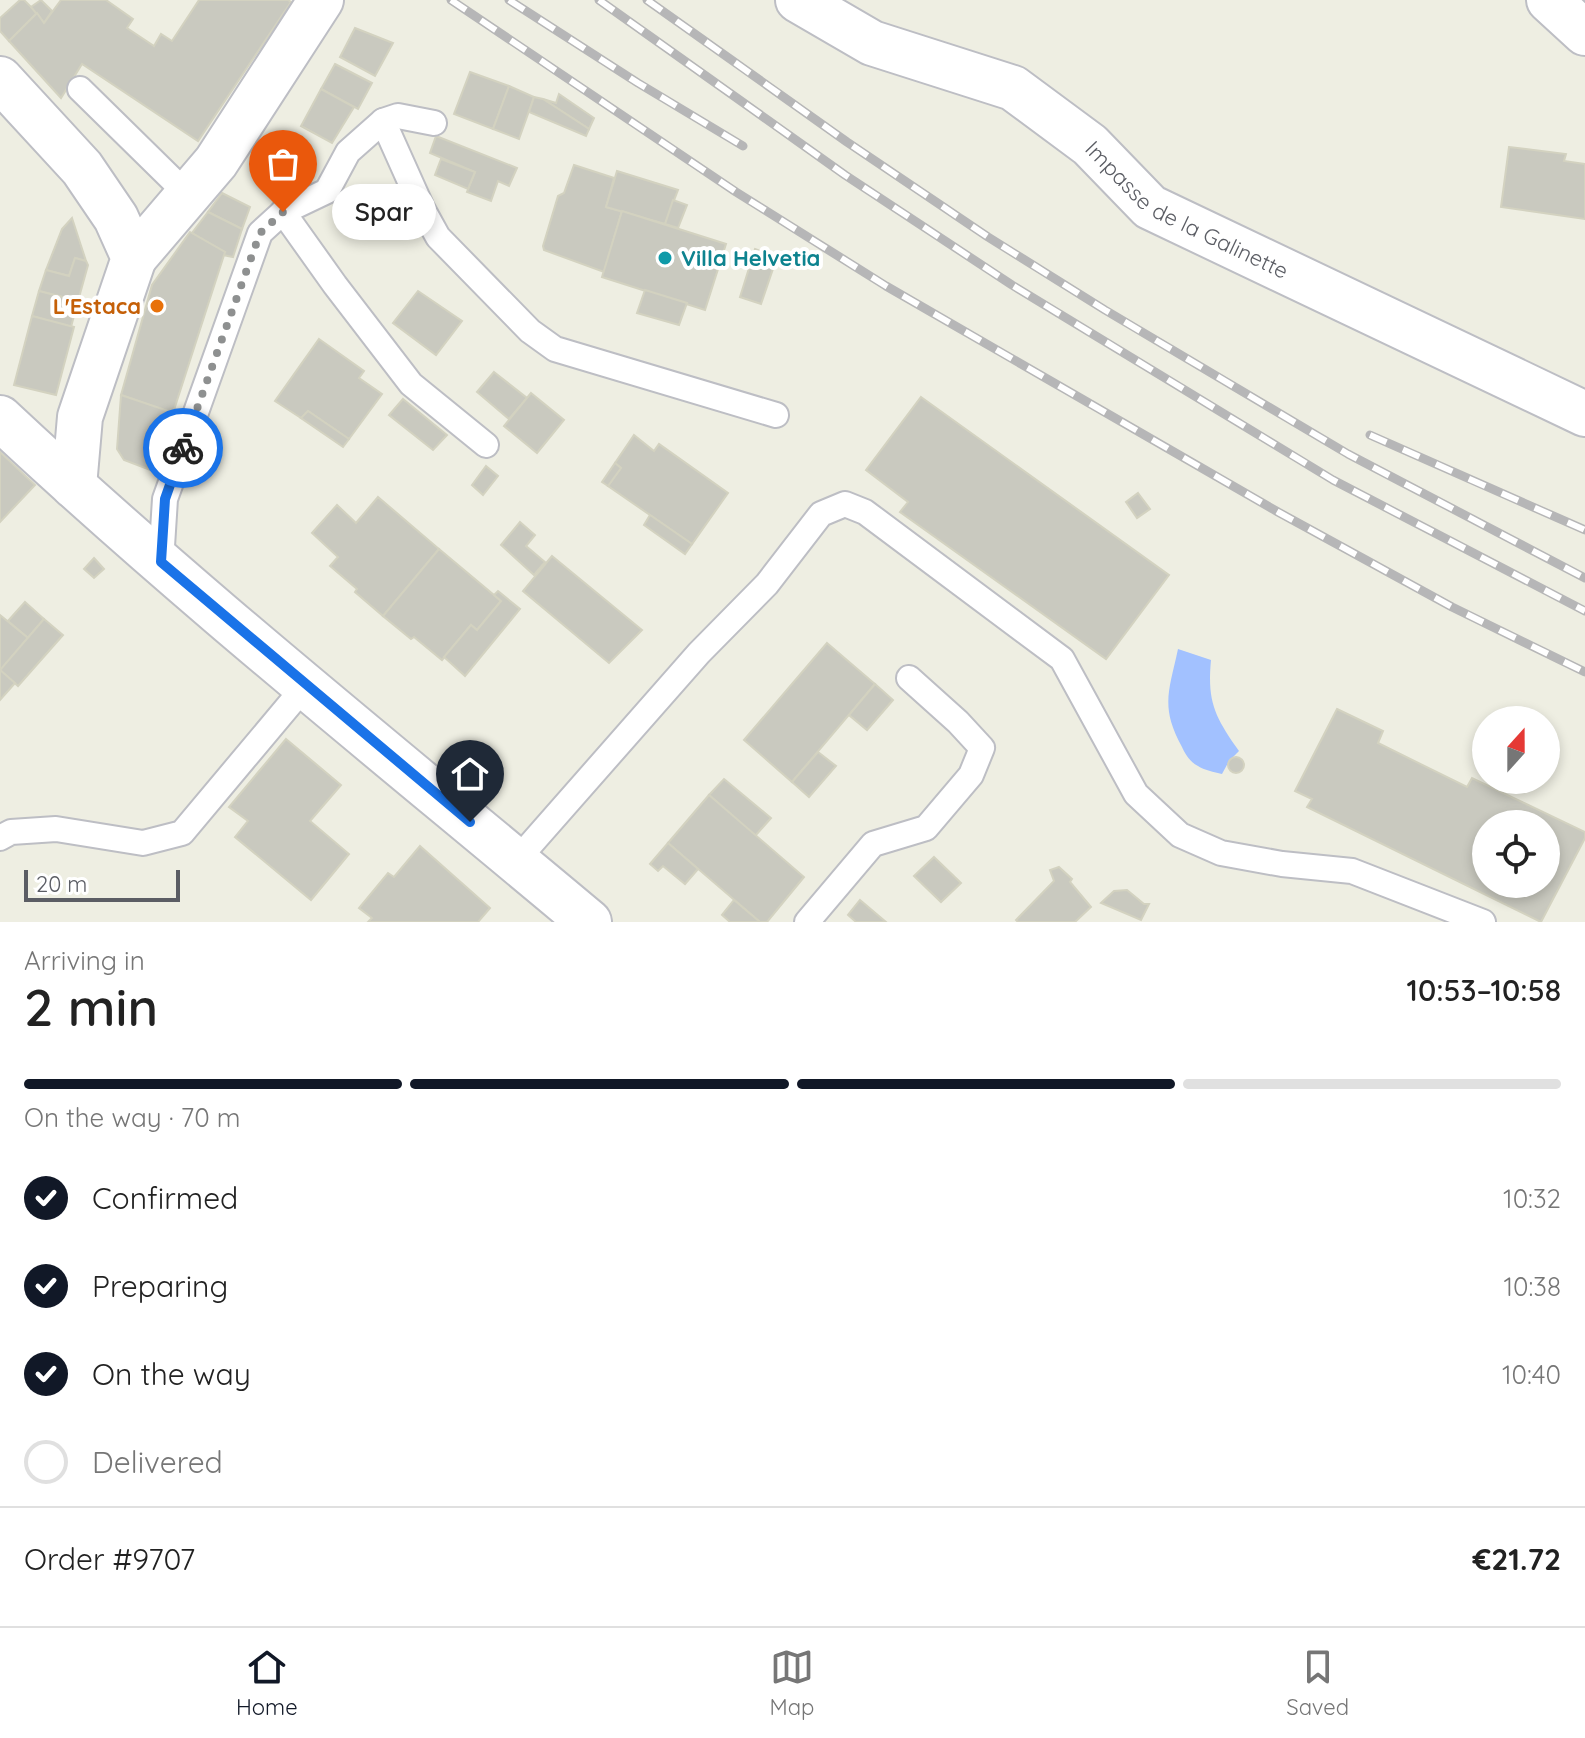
<!DOCTYPE html>
<html lang="en">
<head>
<meta charset="utf-8">
<style>
  :root { --surface:#fff; --page:#f6f6f6; --text:#222; --muted:#767676; --line:#e0e0e0; --accent:#111827 }
  body { margin:0; font-family:Quicksand,sans-serif; background:var(--page); color:var(--text); height:100vh; display:flex; flex-direction:column; font-size:30px; white-space:nowrap }
  * { box-sizing:border-box; margin:0 }
  p { font-size:26px; color:var(--muted) }
  .icon { flex:none; width:44px; height:44px; fill:none; stroke:currentColor; stroke-width:2; stroke-linecap:round; stroke-linejoin:round }
  .map { position:relative; height:922px; overflow:hidden }
  .details { display:flex; flex-direction:column; background:var(--surface); flex:1 }
  .details>* { flex:none }
  .needle { width:52px; rotate:21deg }
  .fabs { position:absolute; left:1472px; top:706px; display:grid; gap:16px }
  .fabs a { display:grid; place-items:center; width:88px; height:88px; border-radius:50%; background:var(--surface); box-shadow:0 4px 12px #0003; font-size:40px }
  .scale { position:absolute; left:24px; bottom:20px; width:156px; box-sizing:border-box; padding-left:8px; border:4px solid #5b5d64; border-top:0; font-size:22px; line-height:28px; white-space:nowrap; color:#5b5d64; -webkit-text-stroke:6px #fff; paint-order:stroke }
  .pin { position:absolute; display:grid; place-items:center; width:68px; height:68px; color:#fff; margin:-82px -34px; border-radius:50% 50% 50% 0; rotate:-45deg; box-shadow:0 0 8px #0007 }
  .pin .icon { rotate:45deg }
  .courier { position:absolute; display:grid; place-items:center; width:80px; height:80px; margin:-40px; border:6px solid #1a73e8; border-radius:50%; background:#fff; color:#222; box-shadow:0 2px 10px #0007 }
  .bubble { position:absolute; height:56px; border-radius:28px; background:var(--surface); box-shadow:0 4px 12px #0003; font-size:26px; font-weight:600; line-height:56px; text-align:center }
  .summary em { font-style:normal; font-weight:600 }
  .summary div { display:flex; flex-direction:column-reverse }
  .summary { display:flex; align-items:center; justify-content:space-between; height:136px; padding:0 24px }
  h1 { font-size:52px; font-weight:600; line-height:60px }
  .bar { display:grid; grid-template-columns:repeat(4,1fr); gap:12px 8px; align-content:center; height:96px; padding:0 24px }
  .bar i { height:10px; border-radius:6px; background:var(--line) }
  .bar .active { background:var(--accent) }
  .bar p { grid-column:span 4 }
  .line { display:flex; align-items:center; gap:20px; padding:0 24px; border-top:2px solid var(--line) }
  .line div { flex:1 }
  ol { padding:0 24px; list-style:none }
  li { display:flex; align-items:center; gap:24px; height:88px }
  li p { margin-inline-start:auto }
  li .icon { padding:8px; border-radius:50%; background:var(--accent); color:#fff; stroke-width:4 }
  li:last-child { color:var(--muted) }
  li i { width:44px; height:44px; border:4px solid var(--line); border-radius:50% }
  .tabs { display:flex; justify-content:space-around; align-items:center; height:112px; border-top:2px solid var(--line); background:var(--surface); font-size:22px; color:var(--muted) }
  .tabs a { display:grid; justify-items:center; gap:4px }
  .tabs .active { color:var(--accent) }
  .map>svg:first-child { display:block }
  .water { fill:#a2c1ff }
  .building { fill:#c9c9bf; stroke:#d3d2c0; stroke-width:2; fill-rule:evenodd }
  .lines { fill:none; stroke-linecap:round; stroke-linejoin:round }
  .lane-casing { stroke:#bdbec4; stroke-width:28 }
  .street-casing { stroke:#bdbec4; stroke-width:48 }
  .lane { stroke:#fff; stroke-width:24 }
  .street { stroke:#fff; stroke-width:44 }
  .rail-casing { stroke:#b6b6b7; stroke-width:9 }
  .rail { stroke:#fff; stroke-width:6; stroke-dasharray:18; stroke-linecap:butt }
  .done { stroke:#8e9090; stroke-width:8; stroke-dasharray:0 14.4 }
  .route { stroke:#1a73e8; stroke-width:10 }
  .culture-dot { fill:#0f9aa8; stroke:#fff; stroke-width:3 }
  .food-dot { fill:#e8710a; stroke:#fff; stroke-width:3 }
  .labels { text-anchor:middle; dominant-baseline:central; stroke-width:8; stroke-linejoin:round; paint-order:stroke }
  .street-label { font-size:22px; fill:#5b5d64; stroke:#fff }
  .culture-label { font-size:22px; font-weight:bold; fill:#0d838f; stroke:#fff; text-anchor:start }
  .food-label { font-size:22px; font-weight:bold; fill:#c56008; stroke:#fff; text-anchor:end }
</style>
</head>
<body>
<div class="map">
<svg width="1585" height="922" viewBox="0 0 1585 922">
  <rect width="100%" height="100%" fill="#eeeee2"/>
  <path class="water" d="M 1178,649 L 1211,660 C 1207,702 1215,717 1239,751 L 1229,761 L 1222,774 C 1214,772 1204,770 1198,766 C 1190,762 1185,754 1182,747 C 1160,707 1169,691 1178,649 Z"/>
  <g class="building">
    <path d="M 20,0 L 24,0 L 37,13 L 9,41 L 0,31 L 0,18 Z"/>
    <path d="M 41,0 L 52,11 L 44,23 L 31,7 Z"/>
    <path d="M 61,0 L 106,0 L 133,19 L 127,28 L 154,46 L 161,34 L 172,41 L 199,0 L 288,0 L 291,2 L 198,141 L 82,64 L 61,98 L 9,41 L 37,13 L 44,23 Z"/>
    <path d="M 355,28 L 393,43 L 375,76 L 340,57 Z"/>
    <path d="M 335,64 L 372,83 L 358,109 L 321,89 Z"/>
    <path d="M 470,72 L 509,86 L 493,129 L 454,114 Z"/>
    <path d="M 509,86 L 534,97 L 519,139 L 493,129 Z"/>
    <path d="M 321,89 L 354,107 L 332,143 L 301,126 Z"/>
    <path d="M 559,94 L 594,118 L 589,129 L 543,99 L 556,103 Z"/>
    <path d="M 534,97 L 543,99 L 589,129 L 586,136 L 529,112 Z"/>
    <path d="M 436,136 L 517,168 L 509,186 L 498,181 L 491,201 L 467,192 L 475,172 L 430,153 Z"/>
    <path d="M 1509,147 L 1566,154 L 1564,161 L 1585,164 L 1585,219 L 1501,207 Z"/>
    <path d="M 441,159 L 475,172 L 468,189 L 435,175 Z"/>
    <path d="M 574,165 L 614,178 L 606,207 L 622,211 L 604,272 L 544,250 L 543,246 L 558,196 L 564,193 Z"/>
    <path d="M 617,171 L 678,190 L 665,224 L 606,207 Z"/>
    <path d="M 222,193 L 250,207 L 242,229 L 208,212 Z"/>
    <path d="M 673,200 L 687,205 L 678,228 L 665,224 Z"/>
    <path d="M 622,211 L 726,244 L 705,310 L 602,277 Z"/>
    <path d="M 208,212 L 242,229 L 233,257 L 223,255 L 225,252 L 192,233 Z"/>
    <path d="M 72,218 L 86,261 L 75,258 L 69,276 L 46,270 L 62,229 Z"/>
    <path d="M 190,232 L 225,252 L 173,413 L 121,395 L 152,285 Z"/>
    <path d="M 755,249 L 777,257 L 761,304 L 740,297 Z"/>
    <path d="M 75,258 L 86,261 L 88,265 L 78,301 L 39,291 L 46,270 L 69,276 Z"/>
    <path d="M 645,290 L 687,303 L 679,325 L 637,313 Z"/>
    <path d="M 39,291 L 78,301 L 71,327 L 32,316 Z"/>
    <path d="M 418,291 L 462,321 L 436,355 L 393,323 Z"/>
    <path d="M 32,316 L 74,327 L 56,395 L 14,385 Z"/>
    <path d="M 319,339 L 364,371 L 359,378 L 382,394 L 349,439 L 308,411 L 301,418 L 275,401 Z"/>
    <path d="M 494,372 L 527,398 L 509,419 L 477,392 Z"/>
    <path d="M 531,393 L 564,420 L 537,453 L 504,426 Z"/>
    <path d="M 121,395 L 189,418 L 166,476 L 124,460 L 117,449 Z"/>
    <path d="M 921,397 L 1169,575 L 1106,659 L 900,512 L 908,502 L 866,470 Z"/>
    <path d="M 403,399 L 447,435 L 433,450 L 389,415 Z"/>
    <path d="M 308,411 L 349,439 L 343,447 L 301,418 Z"/>
    <path d="M 634,435 L 654,451 L 659,444 L 728,493 L 692,544 L 608,486 L 621,468 L 615,463 Z"/>
    <path d="M 0,452 L 35,485 L 0,522 Z"/>
    <path d="M 615,463 L 621,468 L 608,486 L 602,482 Z"/>
    <path d="M 486,466 L 498,476 L 483,495 L 472,485 Z"/>
    <path d="M 1138,493 L 1150,509 L 1137,518 L 1126,502 Z"/>
    <path d="M 378,497 L 439,549 L 383,616 L 355,592 L 357,589 L 330,566 L 338,557 L 312,533 L 337,505 L 356,523 Z"/>
    <path d="M 650,515 L 692,544 L 685,554 L 644,525 Z"/>
    <path d="M 520,522 L 535,535 L 526,546 L 545,562 L 534,575 L 501,545 Z"/>
    <path d="M 439,549 L 501,601 L 477,630 L 471,625 L 442,660 L 414,637 L 411,639 L 383,616 Z"/>
    <path d="M 552,556 L 642,630 L 609,663 L 523,591 Z"/>
    <path d="M 94,558 L 104,569 L 94,578 L 84,569 Z"/>
    <path d="M 498,591 L 520,609 L 465,676 L 444,657 L 471,625 L 477,630 L 501,601 L 494,595 Z"/>
    <path d="M 25,602 L 44,619 L 28,638 L 8,621 Z"/>
    <path d="M 0,615 L 28,638 L 0,671 Z"/>
    <path d="M 44,619 L 63,635 L 18,686 L 0,670 Z"/>
    <path d="M 827,643 L 875,684 L 792,782 L 744,740 Z"/>
    <path d="M 0,670 L 15,683 L 0,700 Z"/>
    <path d="M 875,684 L 893,700 L 867,730 L 849,715 Z"/>
    <path d="M 1337,709 L 1383,731 L 1378,743 L 1467,787 L 1472,778 L 1585,832 L 1585,838 L 1541,922 L 1307,807 L 1312,799 L 1295,791 ZM 1486,824 L 1546,824 L 1546,884 L 1486,884 Z"/>
    <path d="M 286,739 L 341,785 L 310,821 L 349,854 L 311,900 L 235,837 L 248,821 L 229,807 Z"/>
    <path d="M 818,752 L 836,766 L 809,797 L 792,782 Z"/>
    <circle cx="1236" cy="765" r="8"/>
    <path d="M 724,779 L 771,818 L 755,836 L 709,795 Z"/>
    <path d="M 709,795 L 804,877 L 767,922 L 760,922 L 668,843 Z"/>
    <path d="M 668,843 L 698,869 L 685,884 L 663,866 L 658,871 L 650,864 Z"/>
    <path d="M 420,846 L 490,908 L 478,922 L 368,922 L 372,918 L 359,908 L 388,873 L 394,877 Z"/>
    <path d="M 934,857 L 961,883 L 941,902 L 914,876 Z"/>
    <path d="M 1059,867 L 1072,879 L 1070,882 L 1091,907 L 1075,922 L 1018,922 L 1016,920 L 1054,881 L 1050,870 Z"/>
    <path d="M 1127,890 L 1144,904 L 1149,904 L 1141,920 L 1101,903 L 1114,891 Z"/>
    <path d="M 734,900 L 760,922 L 730,922 L 722,915 Z"/>
    <path d="M 860,900 L 886,922 L 856,922 L 848,915 Z"/>
  </g>
  <g class="lines">
    <defs>
      <g id="lane">
        <path d="M 80,89 L 189,196"/>
        <path d="M 383,121 L 422,208 L 438,237 L 530,331 L 555,349 L 776,415"/>
        <path d="M 283,212 L 335,285 L 411,384 L 486,445"/>
        <path d="M 161,562 L 165,499 L 260,233 L 283,212 L 327,191 L 348,152 L 383,121 L 398,116 L 434,123"/>
        <path d="M 0,838 L 11,832 L 56,829 L 143,843 L 182,833 L 306,685"/>
        <path d="M 516,861 L 699,653 L 767,584 L 821,514 L 845,504 L 865,512 L 1062,659 L 1136,794 L 1180,835 L 1221,853 L 1282,864 L 1352,871 L 1483,922"/>
        <path d="M 807,922 L 873,844 L 926,828 L 971,775 L 982,748 L 958,722 L 909,678"/>
      </g>
      <g id="street">
        <path id="s1" d="M 798,0 L 872,43 L 1013,88 L 1090,145 L 1150,207 L 1585,414"/>
        <path d="M 1549,0 L 1585,33"/>
        <path d="M 0,79 L 82,168 L 116,218 L 134,258 L 80,417 L 74,486"/>
        <path d="M 134,258 L 216,162 L 321,0"/>
        <path d="M 0,418 C 188,594 391,756 589,922"/>
      </g>
    </defs>
    <use href="#lane" class="lane-casing"/>
    <use href="#street" class="street-casing"/>
    <use href="#lane" class="lane"/>
    <use href="#street" class="street"/>
    <defs>
      <g id="rail">
        <path d="M 451,0 L 736,192 L 886,286 L 1278,512 L 1452,607 L 1585,672"/>
        <path d="M 509,0 L 638,83 L 743,146"/>
        <path d="M 599,0 L 845,175 L 1012,285 L 1333,480 L 1585,611"/>
        <path d="M 647,0 L 847,142 L 988,237 L 1105,310 L 1348,454 L 1585,578"/>
        <path d="M 1370,435 L 1585,530"/>
      </g>
    </defs>
    <use href="#rail" class="rail-casing"/>
    <use href="#rail" class="rail"/>
  </g>
  <g class="lines">
    <path class="done" d="M 183,448 L 260,233 L 283,212"/>
    <path class="route" d="M 183,448 L 165,499 L 161,562 L 470,822"/>
  </g>
  <circle class="culture-dot" cx="665" cy="258" r="8"/>
  <circle class="food-dot" cx="157" cy="306" r="8"/>
  <g class="labels">
    <g class="street-label">
      <text stroke="none"><textPath href="#s1" startOffset="448">Impasse de la Galinette</textPath></text>
    </g>
    <g class="culture-label">
      <text x="681" y="258">Villa Helvetia</text>
    </g>
    <g class="food-label">
      <text x="141" y="306">L'Estaca</text>
    </g>
  </g>
</svg>
<div class="fabs">
<a><svg class="needle" viewBox="-14 -14 28 28"><path d="M0-13l5 13h-10z" fill="#e53935"/><path d="M0 13l5-13h-10z" fill="#767676"/></svg></a>
<a><svg class="icon" aria-label="locate" viewBox="0 0 24 24"><circle cx="12" cy="12" r="6"/><path d="M12 2v4M12 18v4M2 12h4M18 12h4"/></svg></a>
</div>
<div class="scale">20 m</div>
<div class="pin" style="left:283px;top:212px;background:#ea580c"><svg class="icon" aria-label="bag" viewBox="0 0 24 24"><path d="M5 8h14l-1 12H6zM9 8a3 3 0 0 1 6 0"/></svg></div>
<div class="pin" style="left:470px;top:822px;background:#1f2937"><svg class="icon" aria-label="home" viewBox="0 0 24 24"><path d="M3 11l9-7 9 7M6 9v11h12V9"/></svg></div>
<div class="courier" style="left:183px;top:448px"><svg class="icon" aria-label="bike" viewBox="0 0 24 24"><circle cx="6" cy="16" r="4"/><circle cx="18" cy="16" r="4"/><path d="M6 16l4-8h5l3 8M10 8l3 8H6M13 5h3"/></svg></div>
<div class="bubble" style="left:332px;top:184px;width:104px">Spar</div>
</div>
<section class="details">
<div class="summary"><div><h1>2 min</h1><p>Arriving in</p></div><em>10:53–10:58</em></div>
<div class="bar"><i class="active"></i><i class="active"></i><i class="active"></i><i></i><p>On the way · 70 m</p></div>
<ol>
<li><svg class="icon" aria-label="check" viewBox="0 0 24 24"><path d="M5 12l5 5 9-10"/></svg>Confirmed<p>10:32</p></li>
<li><svg class="icon" aria-label="check" viewBox="0 0 24 24"><path d="M5 12l5 5 9-10"/></svg>Preparing<p>10:38</p></li>
<li><svg class="icon" aria-label="check" viewBox="0 0 24 24"><path d="M5 12l5 5 9-10"/></svg>On the way<p>10:40</p></li>
<li><i></i>Delivered</li>
</ol>
<div class="line" style="height:104px"><div>Order #9707</div><b>€21.72</b></div>
</section>
<nav class="tabs">
<a class="active"><svg class="icon" aria-label="home" viewBox="0 0 24 24"><path d="M3 11l9-7 9 7M6 9v11h12V9"/></svg>Home</a>
<a><svg class="icon" aria-label="map" viewBox="0 0 24 24"><path d="M3 6l6-2 6 2 6-2v14l-6 2-6-2-6 2zM9 4v14M15 6v14"/></svg>Map</a>
<a><svg class="icon" aria-label="saved" viewBox="0 0 24 24"><path d="M7 4h10v16l-5-4-5 4z"/></svg>Saved</a>
</nav>
</body>
</html>
